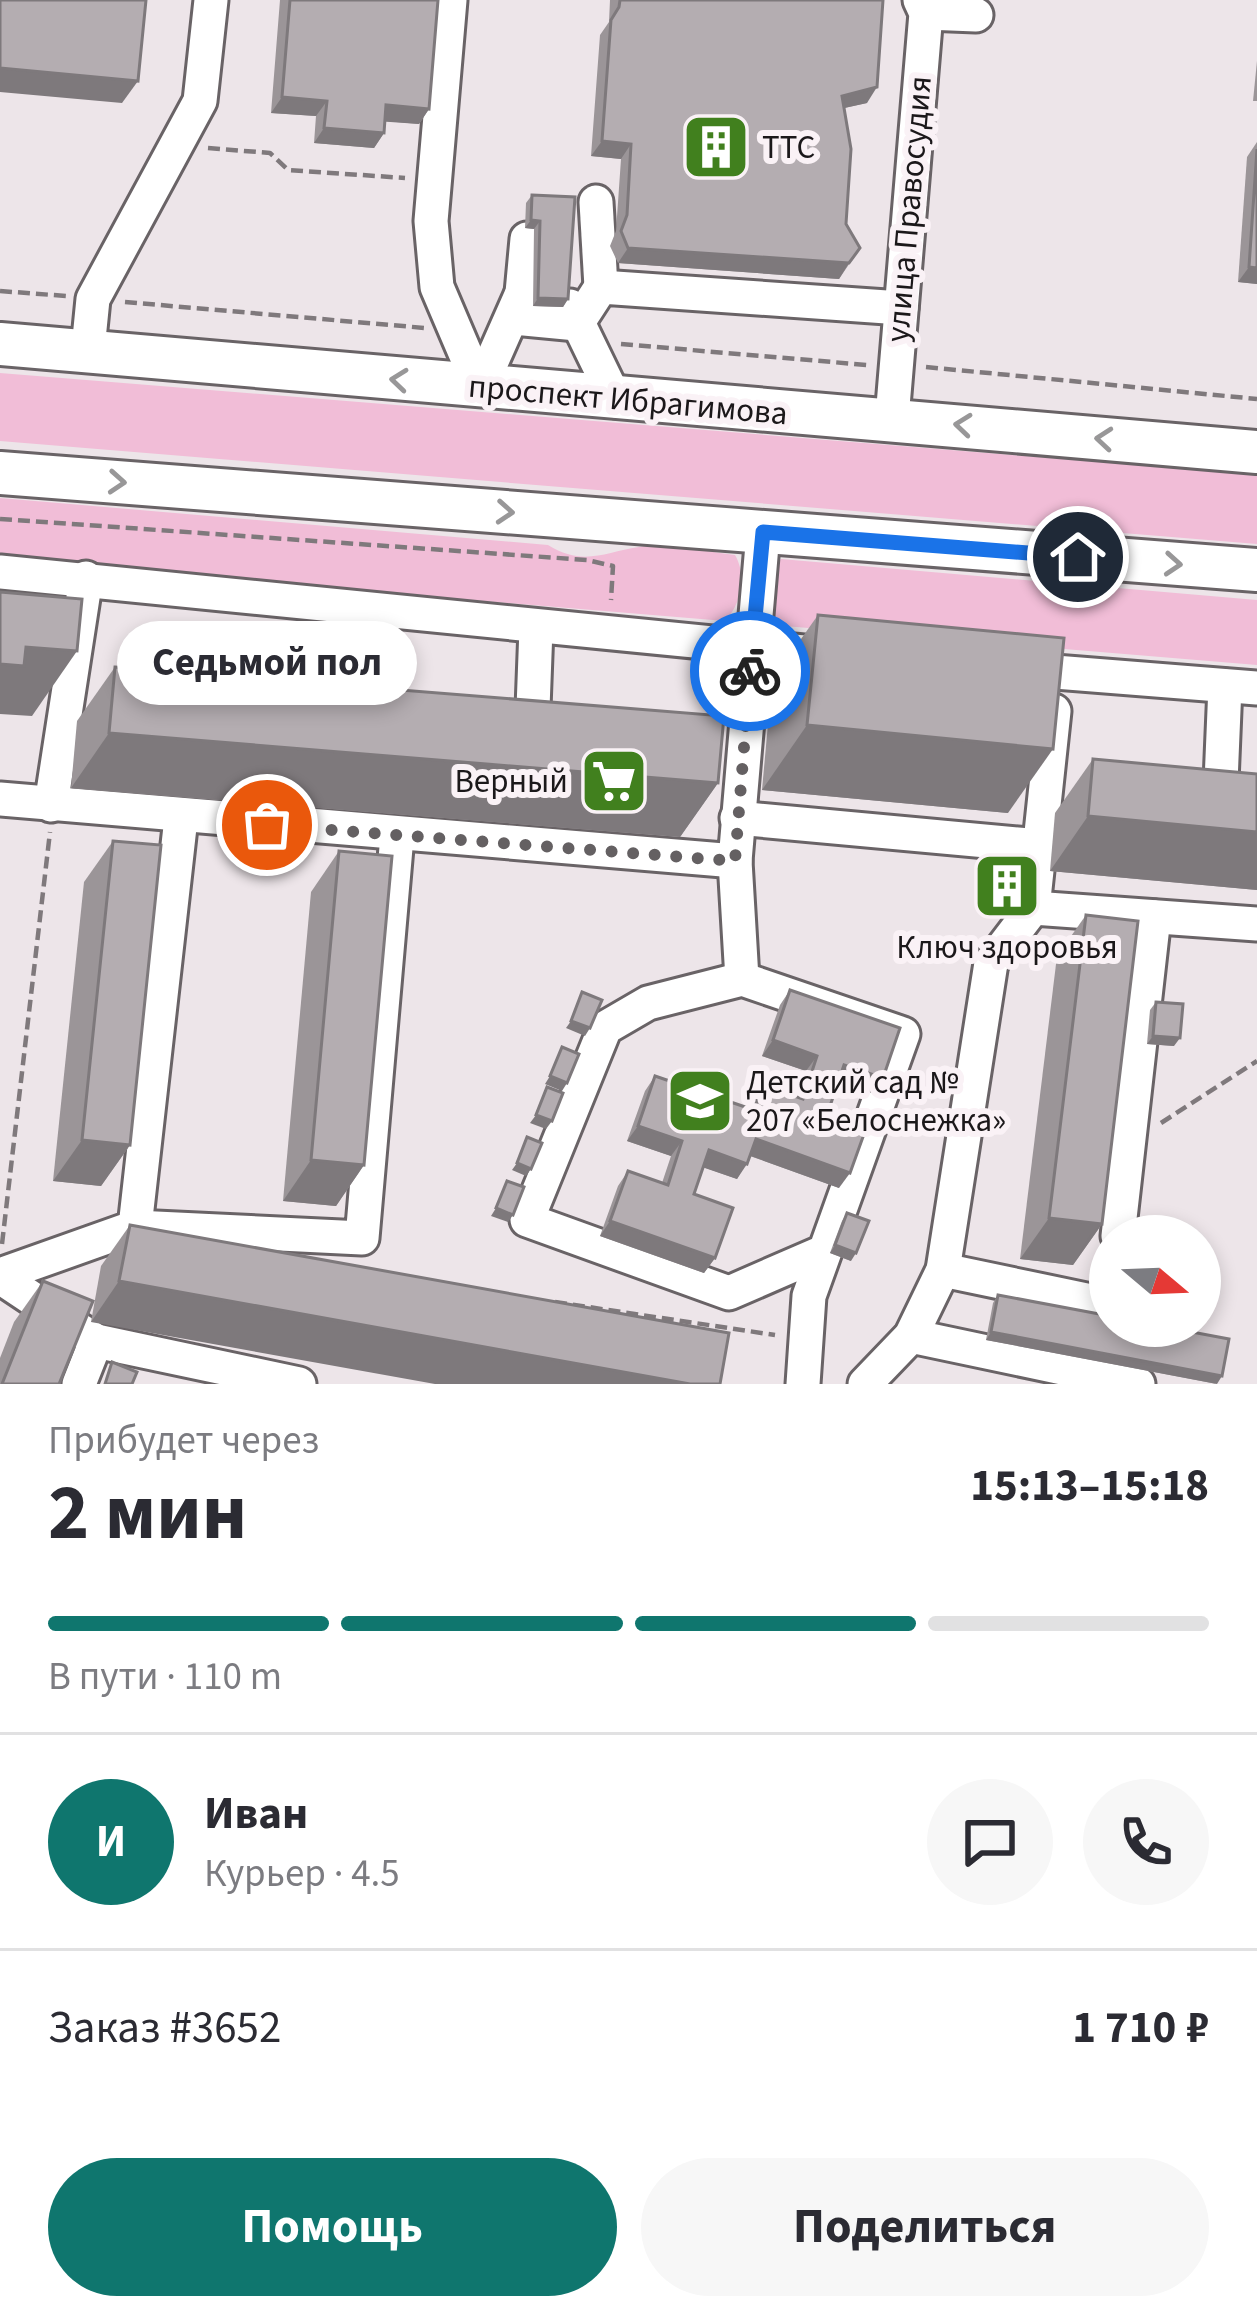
<!DOCTYPE html>
<html lang="ru">
<head>
<meta charset="utf-8">
<style>
  :root { --surface:#fff; --page:#f7f7f7; --text:#2b2b33; --muted:#7c7c81; --line:#e1e1e2; --accent:#0f766e }
  body { margin:0; font-family:"Source Sans 3",sans-serif; background:var(--page); color:var(--text); height:100vh; display:flex; flex-direction:column; font-size:45px; white-space:nowrap }
  * { box-sizing:border-box; margin:0 }
  p { font-size:39px; color:var(--muted) }
  .icon { flex:none; width:66px; height:66px; fill:none; stroke:currentColor; stroke-width:2; stroke-linecap:round; stroke-linejoin:round }
  .map { position:relative; height:1384px; overflow:hidden }
  .details { display:flex; flex-direction:column; background:var(--surface); flex:1 }
  .details>* { flex:none }
  .needle { width:78px; rotate:109deg }
  .tools { position:absolute; left:1089px; top:1215px; display:grid; gap:24px }
  .tools a { display:grid; place-items:center; width:132px; height:132px; border-radius:50%; background:var(--surface); box-shadow:0 6px 18px #0003; font-size:60px }
  .pin { position:absolute; display:grid; place-items:center; width:102px; height:102px; color:#fff; margin:-51px; border:6px solid #fff; border-radius:50%; box-shadow:0 3px 12px #0007 }
  .courier { position:absolute; display:grid; place-items:center; width:120px; height:120px; margin:-60px; border:9px solid #1a73e8; border-radius:50%; background:#fff; color:#222; box-shadow:0 3px 15px #0007 }
  .bubble { position:absolute; height:84px; border-radius:42px; background:var(--surface); box-shadow:0 6px 18px #0003; font-size:39px; font-weight:700; line-height:84px; text-align:center }
  .headline em { font-style:normal; font-weight:700 }
  .headline div { display:flex; flex-direction:column-reverse }
  .headline { display:flex; align-items:center; justify-content:space-between; height:204px; padding:0 48px }
  h1 { font-size:78px; font-weight:700; line-height:90px }
  .bar { display:grid; grid-template-columns:repeat(4,1fr); gap:18px 12px; align-content:center; height:144px; padding:0 48px }
  .bar i { height:15px; border-radius:9px; background:var(--line) }
  .bar .active { background:var(--accent) }
  .bar p { grid-column:span 4 }
  .line { display:flex; align-items:center; gap:30px; padding:0 48px; border-top:3px solid var(--line) }
  .line div { flex:1 }
  .round { display:grid; place-items:center; flex:none; width:126px; height:126px; border-radius:63px; background:var(--page) }
  .primary-button { display:flex; gap:24px; margin-top:auto; padding:24px 48px }
  .primary-button a { flex:1; height:138px; border-radius:72px; background:var(--accent); color:#fff; font-size:48px; font-weight:700; line-height:138px; text-align:center }
  .primary-button a+a { background:var(--page); color:var(--text) }
  .map>svg:first-child { display:block }
  .green { fill:#f1bdd7 }
  .lines { fill:none; stroke-linecap:round; stroke-linejoin:round }
  .minor-casing { stroke:#696366; stroke-width:39 }
  .major-casing { stroke:#696366; stroke-width:48 }
  .path { stroke:#7f797c; stroke-width:4.5; stroke-dasharray:12 6; stroke-linecap:butt }
  .minor { stroke:#fff; stroke-width:33 }
  .major { stroke:#fff; stroke-width:42 }
  .wall { fill:#9b9598 }
  .shaded-wall { fill:#7e797c }
  .building { fill:#b4adb1; stroke:#7e797c; stroke-width:3 }
  .oneway { stroke:#989798 }
  .done { stroke:#646062; stroke-width:12; stroke-dasharray:0 21.6 }
  .route { stroke:#1a73e8; stroke-width:15 }
  .labels { text-anchor:middle; dominant-baseline:central; stroke-width:12; stroke-linejoin:round; paint-order:stroke }
  .poi-label { font-size:33px; fill:#1b181a; stroke:#faf2f6; text-anchor:start }
  .street-label { font-size:33px; fill:#1b181a; stroke:#faf2f6 }
</style>
</head>
<body>
<div class="map">
<svg width="1257" height="1384" viewBox="0 0 1257 1384">
  <rect width="100%" height="100%" fill="#ede5e9"/>
  <g class="green">
    <path d="M 0,373 L 1248,474 L 1257,476 L 1257,544 L 0,441 Z"/>
    <path d="M 0,498 L 548,545 C 583,567 605,552 639,547 C 668,542 706,552 735,555 C 747,575 741,605 725,621 L 0,561 Z"/>
    <path d="M 781,559 L 1257,600 L 1257,665 L 772,625 L 768,575 Z"/>
  </g>
  <g class="lines">
    <defs>
      <g id="minor">
        <path d="M 450,0 L 431,221 L 437,287 L 480,388"/>
        <path d="M 926,13 L 976,15"/>
        <path d="M 596,202 L 601,287"/>
        <path d="M 522,293 L 527,239 L 535,239"/>
        <path d="M 570,306 L 616,401"/>
        <path d="M 514,318 L 577,324 L 601,287 L 901,308"/>
        <path d="M 88,349 L 93,299 L 200,101 L 211,0"/>
        <path d="M 480,388 L 522,293 L 534,293"/>
        <path d="M 892,418 L 926,13 L 920,0"/>
        <path d="M 0,572 L 834,655"/>
        <path d="M 1017,669 L 1257,688"/>
        <path d="M 532,735 L 536,628"/>
        <path d="M 0,799 L 735,861 L 763,533"/>
        <path d="M 51,805 L 86,578"/>
        <path d="M 1220,806 L 1225,686"/>
        <path d="M 737,818 L 1040,846"/>
        <path d="M 735,861 L 742,979"/>
        <path d="M 1033,908 L 1257,924"/>
        <path d="M 135,1227 L 362,1238 L 397,836"/>
        <path d="M 1118,1236 L 1154,917"/>
        <path d="M 943,1270 L 1110,1305"/>
        <path d="M 0,1275 L 135,1227 L 181,818"/>
        <path d="M 0,1277 L 96,1341 L 79,1384"/>
        <path d="M 911,1336 L 1138,1384"/>
        <path d="M 96,1341 L 299,1384"/>
        <path d="M 803,1384 L 809,1296 L 903,1034 L 742,979 L 648,1003 L 605,1028 L 527,1220 L 729,1293 L 823,1252"/>
        <path d="M 865,1384 L 911,1336 L 943,1270 L 991,963 L 1033,908 L 1054,711"/>
      </g>
      <g id="major">
        <path d="M 0,344 L 1257,452"/>
        <path d="M 0,473 L 1257,570"/>
      </g>
    </defs>
    <use href="#minor" class="minor-casing"/>
    <use href="#major" class="major-casing"/>
    <g class="path">
      <path d="M 208,148 L 270,153 L 288,170 L 405,178"/>
      <path d="M 0,291 L 66,296"/>
      <path d="M 125,302 L 425,328"/>
      <path d="M 621,344 L 867,365"/>
      <path d="M 926,367 L 1257,399"/>
      <path d="M 0,519 L 587,560 L 613,566 L 611,600"/>
      <path d="M 1161,1123 L 1257,1061"/>
      <path d="M 2,1244 L 50,832"/>
      <path d="M 555,1302 L 775,1335"/>
    </g>
    <use href="#minor" class="minor"/>
    <use href="#major" class="major"/>
  </g>
  <g class="wall">
    <path d="M 280,0 L 438,0 L 429,109 L 419,124 L 385,121 L 384,133 L 374,148 L 314,143 L 316,116 L 271,113 Z"/>
    <path d="M 610,0 L 883,0 L 867,103 L 844,108 L 846,224 L 860,248 L 839,279 L 618,263 L 610,246 L 616,231 L 621,159 L 591,156 L 600,35 L 609,22 Z"/>
    <path d="M 1257,61 L 1257,101 L 1253,101 Z"/>
    <path d="M 1257,142 L 1257,284 L 1238,282 L 1247,157 Z"/>
    <path d="M 532,195 L 568,299 L 563,307 L 533,306 L 534,229 L 525,228 L 526,203 Z"/>
    <path d="M 818,615 L 1008,813 L 762,790 L 772,680 Z"/>
    <path d="M 115,667 L 718,783 L 680,837 L 71,788 L 77,721 Z"/>
    <path d="M 1093,759 L 1257,774 L 1257,890 L 1050,871 L 1055,813 Z"/>
    <path d="M 113,841 L 130,1145 L 101,1186 L 53,1181 L 84,882 Z"/>
    <path d="M 339,851 L 364,1165 L 336,1206 L 283,1201 L 311,892 Z"/>
    <path d="M 997,877 L 1010,900 L 1001,899 L 992,884 Z"/>
    <path d="M 1086,915 L 1102,1224 L 1073,1265 L 1020,1259 L 1057,956 Z"/>
    <path d="M 790,990 L 883,1078 L 872,1093 L 839,1082 L 829,1109 L 839,1188 L 750,1156 L 737,1179 L 703,1167 L 694,1194 L 715,1258 L 704,1273 L 600,1236 L 618,1186 L 628,1171 L 662,1183 L 671,1156 L 627,1141 L 645,1091 L 655,1076 L 750,1108 L 763,1085 L 798,1098 L 806,1071 L 762,1056 L 780,1005 Z"/>
    <path d="M 1156,1002 L 1174,1046 L 1147,1044 L 1150,1010 Z"/>
    <path d="M 847,1213 L 851,1261 L 830,1253 L 842,1221 Z"/>
    <path d="M 130,1225 L 729,1333 L 91,1322 L 101,1266 Z"/>
    <path d="M 43,1281 L 59,1384 L 0,1384 L 0,1358 L 14,1322 Z"/>
    <path d="M 998,1295 L 1217,1384 L 986,1340 L 993,1303 Z"/>
  </g>
  <g class="shaded-wall">
    <path d="M 0,68 L 138,81 L 122,103 L 0,92 Z"/>
    <path d="M 877,87 L 867,103 L 831,111 L 842,96 Z"/>
    <path d="M 282,97 L 327,101 L 316,116 L 271,113 Z"/>
    <path d="M 386,105 L 429,109 L 419,124 L 376,121 Z"/>
    <path d="M 324,128 L 384,133 L 374,148 L 314,143 Z"/>
    <path d="M 602,141 L 631,144 L 621,159 L 591,156 Z"/>
    <path d="M 531,220 L 540,221 L 534,229 L 525,228 Z"/>
    <path d="M 628,248 L 849,263 L 839,279 L 618,263 Z"/>
    <path d="M 1249,267 L 1257,268 L 1257,284 L 1238,282 Z"/>
    <path d="M 538,298 L 568,299 L 563,307 L 533,306 Z"/>
    <path d="M 26,647 L 77,651 L 32,716 L 0,714 L 0,664 Z"/>
    <path d="M 807,725 L 1053,749 L 1008,813 L 762,790 Z"/>
    <path d="M 109,733 L 718,783 L 680,837 L 71,788 Z"/>
    <path d="M 1088,816 L 1257,832 L 1257,890 L 1050,871 Z"/>
    <path d="M 1027,879 L 1010,900 L 1001,899 L 1006,892 Z"/>
    <path d="M 571,1021 L 590,1028 L 585,1036 L 566,1028 Z"/>
    <path d="M 1153,1036 L 1180,1038 L 1174,1046 L 1147,1044 Z"/>
    <path d="M 773,1040 L 817,1056 L 806,1071 L 762,1056 Z"/>
    <path d="M 844,1065 L 883,1078 L 872,1093 L 834,1080 Z"/>
    <path d="M 550,1076 L 567,1083 L 562,1091 L 545,1084 Z"/>
    <path d="M 536,1115 L 552,1121 L 546,1129 L 530,1123 Z"/>
    <path d="M 638,1126 L 682,1141 L 671,1156 L 627,1141 Z"/>
    <path d="M 756,1139 L 850,1173 L 839,1188 L 745,1154 Z"/>
    <path d="M 82,1140 L 130,1145 L 101,1186 L 53,1181 Z"/>
    <path d="M 709,1150 L 747,1164 L 737,1179 L 699,1166 Z"/>
    <path d="M 311,1160 L 364,1165 L 336,1206 L 283,1201 Z"/>
    <path d="M 517,1163 L 531,1169 L 526,1176 L 512,1170 Z"/>
    <path d="M 496,1208 L 513,1215 L 508,1222 L 491,1216 Z"/>
    <path d="M 1049,1218 L 1102,1224 L 1073,1265 L 1020,1259 Z"/>
    <path d="M 610,1221 L 715,1258 L 704,1273 L 600,1236 Z"/>
    <path d="M 835,1245 L 856,1253 L 851,1261 L 830,1253 Z"/>
    <path d="M 119,1281 L 690,1384 L 435,1384 L 91,1322 Z"/>
    <path d="M 991,1332 L 1222,1376 L 1217,1384 L 986,1340 Z"/>
  </g>
  <g class="building">
    <path d="M 0,0 L 146,0 L 138,81 L 0,68 Z"/>
    <path d="M 290,0 L 438,0 L 429,109 L 386,105 L 384,133 L 324,128 L 327,101 L 282,97 Z"/>
    <path d="M 620,0 L 883,0 L 877,87 L 842,96 L 851,149 L 846,224 L 860,248 L 849,263 L 628,248 L 621,231 L 627,215 L 631,144 L 602,141 L 611,20 L 619,7 Z"/>
    <path d="M 1257,149 L 1257,268 L 1249,267 Z"/>
    <path d="M 532,195 L 575,197 L 568,299 L 538,298 L 540,221 L 531,220 Z"/>
    <path d="M 0,592 L 82,599 L 77,651 L 26,647 L 24,666 L 0,664 Z"/>
    <path d="M 818,615 L 1064,638 L 1053,749 L 807,725 Z"/>
    <path d="M 115,667 L 724,716 L 718,783 L 109,733 Z"/>
    <path d="M 1093,759 L 1257,774 L 1257,832 L 1088,816 Z"/>
    <path d="M 113,841 L 161,845 L 130,1145 L 82,1140 Z"/>
    <path d="M 339,851 L 392,856 L 364,1165 L 311,1160 Z"/>
    <path d="M 1009,864 L 1025,870 L 1027,879 L 1016,893 L 1006,892 L 997,877 Z"/>
    <path d="M 1086,915 L 1138,921 L 1102,1224 L 1049,1218 Z"/>
    <path d="M 790,990 L 900,1028 L 883,1078 L 844,1065 L 829,1109 L 868,1123 L 850,1173 L 756,1139 L 747,1164 L 709,1150 L 694,1194 L 733,1208 L 715,1258 L 610,1221 L 628,1171 L 668,1185 L 682,1141 L 638,1126 L 655,1076 L 754,1110 L 763,1085 L 803,1099 L 817,1056 L 773,1040 Z"/>
    <path d="M 582,992 L 602,1000 L 590,1028 L 571,1021 Z"/>
    <path d="M 1156,1002 L 1183,1004 L 1180,1038 L 1153,1036 Z"/>
    <path d="M 562,1047 L 579,1054 L 567,1083 L 550,1076 Z"/>
    <path d="M 547,1087 L 563,1093 L 552,1121 L 536,1115 Z"/>
    <path d="M 527,1137 L 542,1143 L 531,1169 L 517,1163 Z"/>
    <path d="M 507,1181 L 524,1187 L 513,1215 L 496,1208 Z"/>
    <path d="M 847,1213 L 869,1221 L 856,1253 L 835,1245 Z"/>
    <path d="M 130,1225 L 729,1333 L 720,1384 L 690,1384 L 119,1281 Z"/>
    <path d="M 43,1281 L 93,1301 L 59,1384 L 2,1384 Z"/>
    <path d="M 998,1295 L 1110,1316 L 1110,1326 L 1160,1326 L 1229,1339 L 1222,1376 L 991,1332 Z"/>
    <path d="M 112,1362 L 137,1372 L 132,1384 L 105,1384 Z"/>
  </g>
  <defs><path id="oneway-chevron" d="M-2-3.5L2.5 0L-2 3.5" fill="none" stroke-width="1.6" stroke-linecap="round" stroke-linejoin="round" transform="scale(3)"/></defs>
  <g class="oneway">
    <use href="#oneway-chevron" transform="translate(399 380) rotate(-174)"/>
    <use href="#oneway-chevron" transform="translate(963 425) rotate(-174)"/>
    <use href="#oneway-chevron" transform="translate(1104 439) rotate(-175)"/>
    <use href="#oneway-chevron" transform="translate(117 482) rotate(4)"/>
    <use href="#oneway-chevron" transform="translate(505 512) rotate(4)"/>
    <use href="#oneway-chevron" transform="translate(1173 564) rotate(4)"/>
  </g>
  <g class="lines">
    <path class="done" d="M 267,825 L 735,861 L 750,671"/>
    <path class="route" d="M 750,671 L 763,532 L 1078,557"/>
  </g>
  <defs>
    <symbol id="building-square" viewBox="-11 -11 22 22"><rect x="-9" y="-9" width="18" height="18" rx="4" fill="#41801e" stroke="#faf2f6"/><path d="M-4-6H4V6H1V3H-1V6H-4ZM-2.5-4.3h1.7v1.8h-1.7ZM.8-4.3h1.7v1.8H.8ZM-2.5-1h1.7V.8h-1.7ZM.8-1h1.7V.8H.8Z" fill="#fff"/></symbol>
    <symbol id="supermarket-square" viewBox="-11 -11 22 22"><rect x="-9" y="-9" width="18" height="18" rx="4" fill="#41801e" stroke="#faf2f6"/><path d="M-6-5.5h2.5l.6 2H6L4.5 2H-2.5L-4.4-4H-6ZM-1.5 3.2a1.3 1.3 0 1 0 .1 0ZM3 3.2a1.3 1.3 0 1 0 .1 0Z" fill="#fff"/></symbol>
    <symbol id="school-square" viewBox="-11 -11 22 22"><rect x="-9" y="-9" width="18" height="18" rx="4" fill="#41801e" stroke="#faf2f6"/><path d="M0-5L7-2L0 1L-7-2ZM-4 1L0 2.5L4 1V4Q0 6-4 4Z" fill="#fff"/></symbol>
  </defs>
  <g fill-rule="evenodd">
    <use href="#building-square" x="678" y="109" width="76" height="76"/>
    <use href="#supermarket-square" x="576" y="743" width="76" height="76"/>
    <use href="#building-square" x="969" y="848" width="76" height="76"/>
    <use href="#school-square" x="662" y="1063" width="76" height="76"/>
  </g>
  <g class="labels">
    <g class="poi-label">
      <text x="762" y="147">ТТС</text>
      <text x="568" y="781" text-anchor="end">Верный</text>
      <text x="1007" y="947" text-anchor="middle">Ключ здоровья</text>
      <text x="746" y="1082">Детский сад №<tspan x="746" dy="38">207 «Белоснежка»</tspan></text>
    </g>
    <g class="street-label">
      <text transform="translate(909 209) rotate(-85)">улица Правосудия</text>
      <text transform="translate(628 400) rotate(5)">проспект Ибрагимова</text>
    </g>
  </g>
</svg>
<div class="tools">
<a><svg class="needle" viewBox="-14 -14 28 28"><path d="M0-13l5 13h-10z" fill="#e53935"/><path d="M0 13l5-13h-10z" fill="#7c7c81"/></svg></a>
</div>
<div class="pin" style="left:267px;top:825px;background:#ea580c"><svg class="icon" aria-label="bag" viewBox="0 0 24 24"><path d="M5 8h14l-1 12H6zM9 8a3 3 0 0 1 6 0"/></svg></div>
<div class="pin" style="left:1078px;top:557px;background:#1f2937"><svg class="icon" aria-label="home" viewBox="0 0 24 24"><path d="M3 11l9-7 9 7M6 9v11h12V9"/></svg></div>
<div class="courier" style="left:750px;top:671px"><svg class="icon" aria-label="bike" viewBox="0 0 24 24"><circle cx="6" cy="16" r="4"/><circle cx="18" cy="16" r="4"/><path d="M6 16l4-8h5l3 8M10 8l3 8H6M13 5h3"/></svg></div>
<div class="bubble" style="left:117px;top:621px;width:300px">Седьмой пол</div>
</div>
<section class="details">
<div class="headline"><div><h1>2 мин</h1><p>Прибудет через</p></div><em>15:13–15:18</em></div>
<div class="bar"><i class="active"></i><i class="active"></i><i class="active"></i><i></i><p>В пути · 110 m</p></div>
<div class="line" style="height:216px"><b class="round" style="background:var(--accent);color:#fff">И</b><div><b>Иван</b><p>Курьер · 4.5</p></div><a class="round"><svg class="icon" aria-label="chat" viewBox="0 0 24 24"><path d="M4 5h16v11H9l-5 4z"/></svg></a><a class="round"><svg class="icon" aria-label="phone" viewBox="0 0 24 24"><path d="M5 4h4l2 5-3 2q2 4 5 5l2-3 5 2v4C11 20 4 13 5 4z"/></svg></a></div>
<div class="line" style="height:156px"><div>Заказ #3652</div><b>1 710 ₽</b></div>
<div class="primary-button"><a>Помощь</a><a>Поделиться</a></div>
</section>
</body>
</html>
